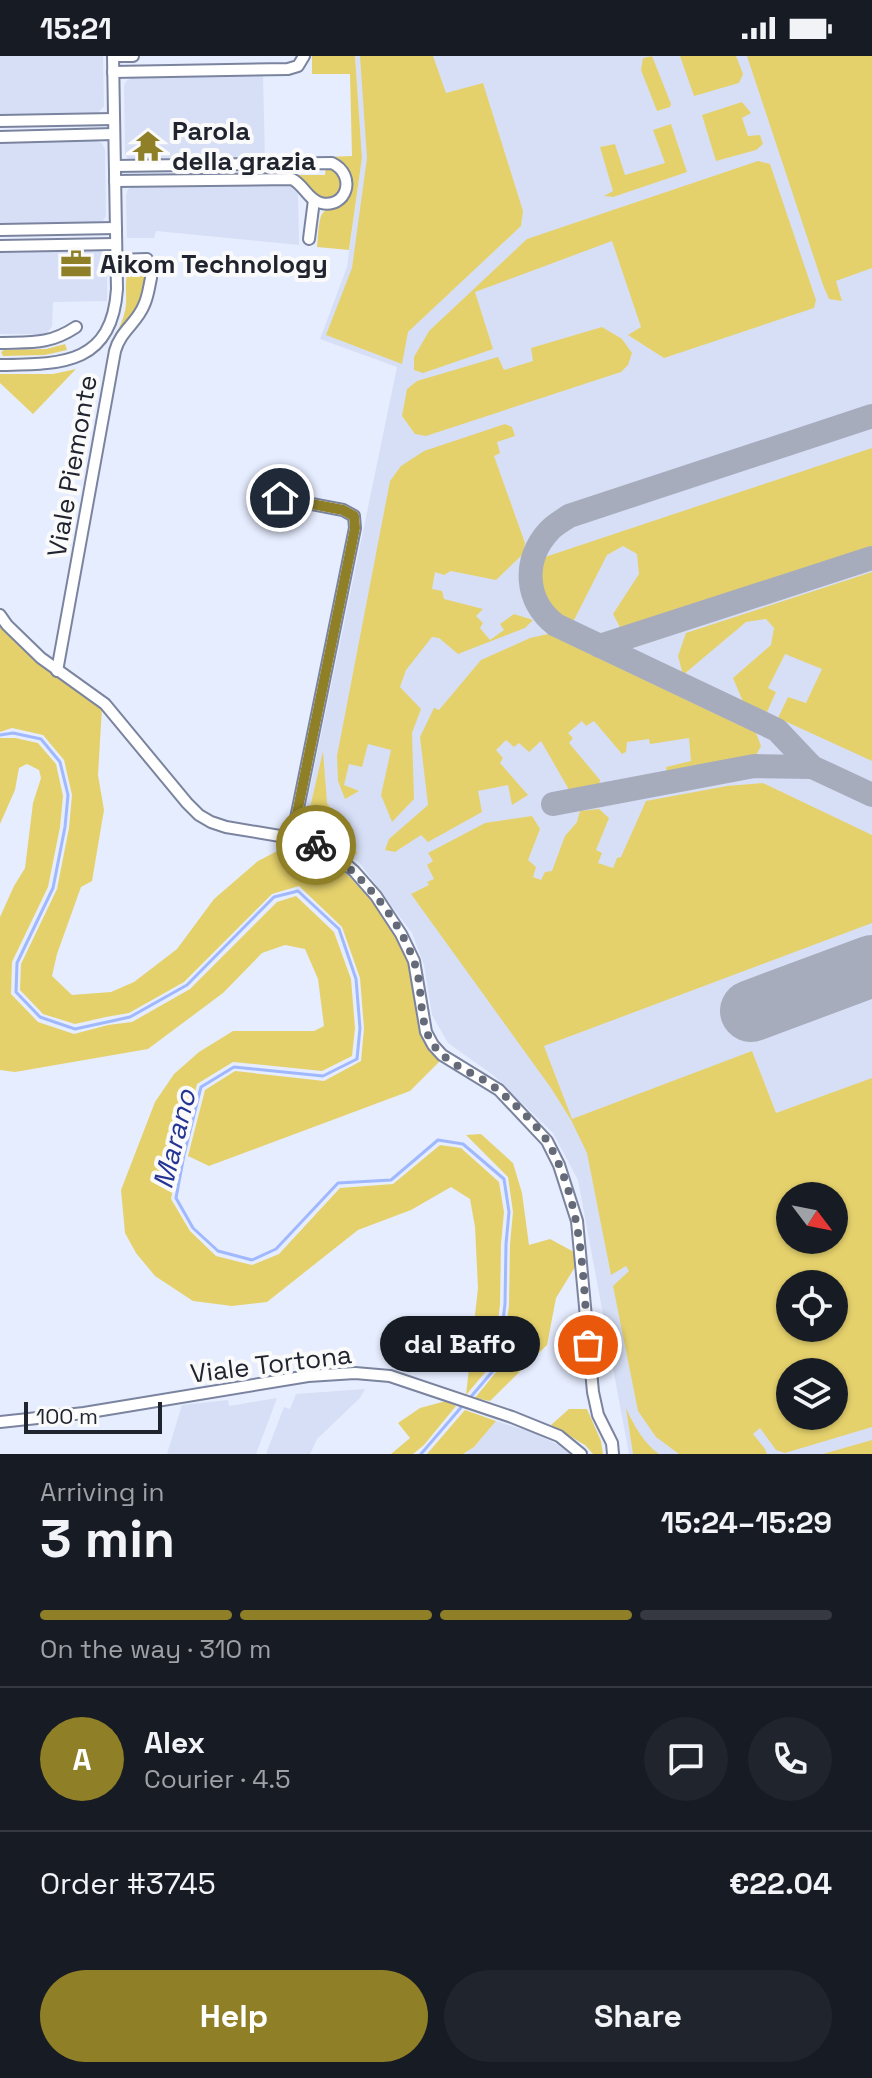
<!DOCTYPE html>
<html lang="en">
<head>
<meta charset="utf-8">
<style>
  :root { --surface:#171b24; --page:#20242c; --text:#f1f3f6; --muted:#9ea1a6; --line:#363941; --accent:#8f7f26 }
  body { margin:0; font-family:"Space Grotesk",sans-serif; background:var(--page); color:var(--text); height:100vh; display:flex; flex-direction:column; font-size:30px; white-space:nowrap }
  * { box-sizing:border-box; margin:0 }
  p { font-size:26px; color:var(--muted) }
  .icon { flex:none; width:44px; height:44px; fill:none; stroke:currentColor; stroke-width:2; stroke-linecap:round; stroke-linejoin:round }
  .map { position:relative; height:1398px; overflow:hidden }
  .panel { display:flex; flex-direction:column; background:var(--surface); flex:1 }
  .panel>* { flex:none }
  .needle { width:52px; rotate:122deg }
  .fabs { position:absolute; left:776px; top:1126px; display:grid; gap:16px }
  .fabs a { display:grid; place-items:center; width:72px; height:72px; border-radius:50%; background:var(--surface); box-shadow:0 2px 6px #0004; font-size:40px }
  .scale { position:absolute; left:24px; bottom:20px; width:138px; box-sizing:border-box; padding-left:8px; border:4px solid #20242f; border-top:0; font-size:22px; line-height:28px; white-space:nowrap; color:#20242f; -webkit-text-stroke:6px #fafafa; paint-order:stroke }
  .pin { position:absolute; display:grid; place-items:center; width:68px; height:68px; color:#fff; margin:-34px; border:4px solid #fff; border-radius:50%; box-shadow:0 2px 8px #0007 }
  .courier { position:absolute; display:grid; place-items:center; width:80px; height:80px; margin:-40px; border:6px solid #8f7f26; border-radius:50%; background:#fff; color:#222; box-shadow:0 2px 10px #0007 }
  .bubble { position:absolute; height:56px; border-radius:28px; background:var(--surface); box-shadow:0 2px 6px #0004; font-size:26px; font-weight:700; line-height:56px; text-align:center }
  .summary em { font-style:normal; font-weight:700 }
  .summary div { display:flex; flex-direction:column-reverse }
  .summary { display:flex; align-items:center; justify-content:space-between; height:136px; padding:0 40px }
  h1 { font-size:52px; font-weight:700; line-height:60px }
  .bar { display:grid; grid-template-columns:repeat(4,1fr); gap:12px 8px; align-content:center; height:96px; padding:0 40px }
  .bar i { height:10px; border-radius:6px; background:var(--line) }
  .bar .active { background:var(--accent) }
  .bar p { grid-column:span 4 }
  .line { display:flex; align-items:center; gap:20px; padding:0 40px; border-top:2px solid var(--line) }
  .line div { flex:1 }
  .round { display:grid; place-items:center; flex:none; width:84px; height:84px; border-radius:42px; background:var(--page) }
  .action { display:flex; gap:16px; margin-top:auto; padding:16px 40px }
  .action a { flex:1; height:92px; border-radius:48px; background:var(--accent); color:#fff; font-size:32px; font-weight:700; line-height:92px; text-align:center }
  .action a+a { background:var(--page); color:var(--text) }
  .status { display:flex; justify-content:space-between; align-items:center; height:56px; padding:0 40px; background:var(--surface); direction:ltr }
  .status svg { height:22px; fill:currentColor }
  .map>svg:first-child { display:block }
  .built { fill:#d7dff6; fill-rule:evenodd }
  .green { fill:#e5d16c; fill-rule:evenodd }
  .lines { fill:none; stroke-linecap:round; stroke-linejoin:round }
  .stream { stroke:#a0b8fd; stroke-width:3 }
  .taxiway { stroke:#a6acbc; stroke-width:24 }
  .runway { stroke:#a6acbc; stroke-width:62 }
  .street-casing { stroke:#7b849f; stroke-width:14 }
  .street { stroke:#fff; stroke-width:10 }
  .done { stroke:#656a78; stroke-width:8; stroke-dasharray:0 14.4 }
  .route { stroke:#8f7f26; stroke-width:10 }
  .labels { text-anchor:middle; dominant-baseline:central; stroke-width:8; stroke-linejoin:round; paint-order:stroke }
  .poi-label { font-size:26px; font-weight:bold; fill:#20242f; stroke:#fafafa; text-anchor:start }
  .street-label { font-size:26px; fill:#20242f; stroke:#fafafa }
  .water-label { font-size:28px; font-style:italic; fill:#243494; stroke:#fafafa }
</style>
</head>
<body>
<div class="status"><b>15:21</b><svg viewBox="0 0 49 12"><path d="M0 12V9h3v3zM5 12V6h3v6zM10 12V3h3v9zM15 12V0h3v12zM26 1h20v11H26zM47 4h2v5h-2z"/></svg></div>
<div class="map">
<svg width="872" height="1398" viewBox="0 0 872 1398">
  <rect width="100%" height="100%" fill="#e6edff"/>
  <g class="built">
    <path d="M 0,0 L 103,0 L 104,50 L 97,58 L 0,59 Z"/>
    <path d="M 355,0 L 872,0 L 872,1398 L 629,1398 L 578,1124 L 553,1077 L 493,1019 L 448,987 L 432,959 L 424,909 L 412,877 L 358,805 L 302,771 L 397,311 L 320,283 L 347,211 L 362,102 ZM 790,1140 L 834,1140 L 834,1184 L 790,1184 ZM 790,1228 L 834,1228 L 834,1272 L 790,1272 ZM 790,1316 L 834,1316 L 834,1360 L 790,1360 Z"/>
    <path d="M 263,19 L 265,103 L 132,104 L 127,102 L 125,97 L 124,30 L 126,25 L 132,22 Z"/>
    <path d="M 96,85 L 102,87 L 105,93 L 106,160 L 103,165 L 99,167 L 0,169 L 0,86 Z"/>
    <path d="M 290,129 L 296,132 L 298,137 L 299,189 L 156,175 L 154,182 L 127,182 L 126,139 L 128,133 L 134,130 Z"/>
    <path d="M 98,194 L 104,197 L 107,202 L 107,245 L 53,246 L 52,270 L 46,278 L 0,278 L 0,196 Z"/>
    <path d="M 365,1333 L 360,1342 L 317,1383 L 310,1398 L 266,1398 L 284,1351 L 290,1353 L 296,1338 Z"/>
    <path d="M 277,1342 L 256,1398 L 167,1398 L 182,1349 L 228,1344 L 229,1350 Z"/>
    <path d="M 496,1365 L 537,1378 L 558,1389 L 570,1398 L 463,1398 L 474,1391 Z"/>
  </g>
  <g class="green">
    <path d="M 312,0 L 355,0 L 362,102 L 349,194 L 317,191 C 318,182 318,169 321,160 C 325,150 340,152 347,143 C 360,125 346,104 326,101 L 352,100 L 350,18 L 312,18 Z"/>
    <path d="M 360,0 L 433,0 L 446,37 L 483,27 L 523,155 L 521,170 L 408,276 L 402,308 L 326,279 L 352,212 L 367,102 Z"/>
    <path d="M 652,0 L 671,48 L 670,51 L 657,55 L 641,14 L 643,2 Z"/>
    <path d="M 680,0 L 736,0 L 743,18 L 739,27 L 694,40 Z"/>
    <path d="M 747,0 L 872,0 L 872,212 L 836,225 L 842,245 L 829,243 L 823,229 Z"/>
    <path d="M 742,46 L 751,57 L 742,62 L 748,80 L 760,79 L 763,88 L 756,94 L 716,105 L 702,59 Z"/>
    <path d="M 671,68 L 687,116 L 613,141 L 604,140 L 613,135 L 600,91 L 615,88 L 625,119 L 665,107 L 653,74 Z"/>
    <path d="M 758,105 L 770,108 L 816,244 L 814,252 L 664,302 L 628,279 L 641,271 L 612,185 L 475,236 L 493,293 L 423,317 L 414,314 L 414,301 L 429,275 L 527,183 Z"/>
    <path d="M 326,110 L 336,113 L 343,126 C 331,166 310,129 296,119 L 325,119 Z"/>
    <path d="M 133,209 L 149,209 L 140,248 L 135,260 L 115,281 C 119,272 123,264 125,255 C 129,240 121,219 133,209 Z"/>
    <path d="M 602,271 L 622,283 L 632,297 L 628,309 L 621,316 L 426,380 L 415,378 L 402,360 L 407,333 L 417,325 L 498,301 L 504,314 L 533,305 L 531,292 Z"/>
    <path d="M 65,288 L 67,294 L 45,299 L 3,300 L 1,296 L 4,294 L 46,293 Z"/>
    <path d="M 76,313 L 33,358 L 0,327 L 0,318 L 53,318 Z"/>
    <path d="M 505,368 L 512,371 L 515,380 L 497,386 L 500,397 L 494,400 L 525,487 L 523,498 L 496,524 L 451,515 L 444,519 L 435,516 L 432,533 L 442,535 L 444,543 L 483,553 L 476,560 L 483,567 L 480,572 L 490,584 L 504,574 L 500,568 L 514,558 L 533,564 L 525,572 L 458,598 L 439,582 L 432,581 L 406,614 L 400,631 L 421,653 L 412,677 L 414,743 L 392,766 L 381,739 L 391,694 L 368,688 L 362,711 L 349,708 L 344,729 L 359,735 L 345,743 L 338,725 L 337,700 L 390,425 L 401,410 L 424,395 Z"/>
    <path d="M 872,392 L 872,490 L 621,573 L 613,558 L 639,518 L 637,498 L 623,490 L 607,499 L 572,568 L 554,559 L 542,539 L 542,502 Z"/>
    <path d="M 872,516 L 872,705 L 778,662 L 788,641 L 806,647 L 822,613 L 785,598 L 768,632 L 776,636 L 767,656 L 744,648 L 733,622 L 771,589 L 774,572 L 766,563 L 746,566 L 683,619 L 678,600 L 686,577 Z"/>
    <path d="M 0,565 L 36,605 L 102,652 L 98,719 L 104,754 L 92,825 L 81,831 L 57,898 L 52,920 L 72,939 L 111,936 L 134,926 L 177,893 L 214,843 L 258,805 L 293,787 C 304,790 313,793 322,798 C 351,816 401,875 409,908 C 417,942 412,982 440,1005 L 410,1035 L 209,1110 L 188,1100 L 205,1034 L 235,1015 L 324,1025 L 361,1005 L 364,972 L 360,922 L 342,871 L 299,830 L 272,838 L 184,926 L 129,957 L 106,961 L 75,968 L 43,958 L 20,934 L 21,908 L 57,833 L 69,772 L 72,739 L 64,704 L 43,679 L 12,672 L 0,676 Z"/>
    <path d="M 548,578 L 756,677 L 761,690 L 754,703 L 667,720 L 666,711 L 691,705 L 689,682 L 650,688 L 649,683 L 627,686 L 626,696 L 622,698 L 594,665 L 586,670 L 582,665 L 568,677 L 573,682 L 569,687 L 600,724 L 599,733 L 572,739 L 541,685 L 529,696 L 519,687 L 514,691 L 506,684 L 496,694 L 503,702 L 500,707 L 528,739 L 512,749 L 508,729 L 478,735 L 482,756 L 428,786 L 421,779 L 395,796 L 385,794 L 389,783 L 428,749 L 420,681 L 434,652 L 439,654 L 481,604 L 530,582 Z"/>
    <path d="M 0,682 L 15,682 L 38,687 L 56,708 L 63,740 L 60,771 L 48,831 L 12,906 L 11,938 L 38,966 L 74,978 L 108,969 L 132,966 L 190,933 L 277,846 L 296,840 L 334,876 L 351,923 L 355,972 L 352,1000 L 322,1015 L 233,1006 L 197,1028 L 179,1098 L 171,1143 L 190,1175 L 216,1200 L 252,1209 L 279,1198 L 340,1132 L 393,1128 L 440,1089 L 461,1092 L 499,1126 L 504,1156 L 501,1188 L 500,1248 L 493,1307 L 466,1339 L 478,1232 L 475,1171 L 470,1143 L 451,1131 L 411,1154 L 358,1174 L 267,1246 L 232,1250 L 193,1245 L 155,1220 L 136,1197 L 125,1177 L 121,1134 L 155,1046 L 174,1018 L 199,996 L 233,975 L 314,975 L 324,970 L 318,923 L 305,893 L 285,889 L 262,897 L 223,937 L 148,993 L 15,1016 L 0,1014 L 0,861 L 14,830 L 25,812 L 33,747 L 41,722 L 39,714 L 27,708 L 19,712 L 15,734 L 0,768 Z"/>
    <path d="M 323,695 L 327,747 L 355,788 L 357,799 L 306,770 Z"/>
    <path d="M 763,727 L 872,779 L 872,867 L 544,990 L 572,1063 L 752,995 L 776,1057 L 872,1022 L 872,1371 L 785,1397 L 776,1394 L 760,1372 L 753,1378 L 765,1393 L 767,1398 L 679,1398 L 656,1381 L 638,1355 L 613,1230 L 629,1215 L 626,1210 L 611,1219 L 587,1097 L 571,1064 L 551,1032 L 411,838 L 429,829 L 427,826 L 434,823 L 427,809 L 433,805 L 428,797 L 485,767 L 532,760 L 540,773 L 528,804 L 536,811 L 533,821 L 541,824 L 545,816 L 552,815 L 565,780 L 577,766 L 580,755 L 599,753 L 609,762 L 596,794 L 602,797 L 598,807 L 613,812 L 617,802 L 621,801 L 646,745 L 727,730 ZM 790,1140 L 834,1140 L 834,1184 L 790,1184 ZM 790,1228 L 834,1228 L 834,1272 L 790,1272 ZM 790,1316 L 834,1316 L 834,1360 L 790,1360 Z"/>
    <path d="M 481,1078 L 513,1107 L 522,1137 L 529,1189 L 550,1183 L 574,1196 L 575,1211 L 556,1242 L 547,1289 L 490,1345 L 475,1342 L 501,1310 L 509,1249 L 510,1188 L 513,1156 L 508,1121 L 466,1079 Z"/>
    <path d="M 446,1345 L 456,1350 L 424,1389 L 413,1398 L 391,1398 L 410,1382 L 398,1367 L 420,1352 Z"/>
    <path d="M 626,1352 C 633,1368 644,1388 659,1398 L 633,1398 Z"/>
    <path d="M 569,1353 L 587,1353 L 601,1385 L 603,1398 L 593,1398 L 585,1389 L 551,1369 Z"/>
    <path d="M 465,1354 L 496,1365 L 474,1391 L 463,1398 L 427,1398 Z"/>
    <path d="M 872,1384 L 872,1398 L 823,1398 Z"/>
  </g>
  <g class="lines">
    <g class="stream">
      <path d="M 0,679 L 13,677 L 41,683 L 60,706 L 68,739 L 65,771 L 53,832 L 17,907 L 16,936 L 40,961 L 75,973 L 130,961 L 187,929 L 274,841 L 298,835 L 339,873 L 356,923 L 360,972 L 357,1003 L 323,1020 L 234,1011 L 201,1031 L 184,1099 L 176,1142 L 193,1172 L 218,1195 L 252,1204 L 276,1193 L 338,1127 L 391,1124 L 438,1084 L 463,1088 L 504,1123 L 509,1156 L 506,1188 L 505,1248 L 498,1309 L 469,1343"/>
      <path d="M 421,1398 L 464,1348"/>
    </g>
    <g class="taxiway">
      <path d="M 872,360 L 569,460 C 562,465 554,469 549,475 C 522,504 525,546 556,569 L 777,674 L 812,711 L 872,739"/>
      <path d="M 600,590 L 872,502"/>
      <path d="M 553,748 L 754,710 L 812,711"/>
    </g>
    <path class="runway" d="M 751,955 L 872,910"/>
    <defs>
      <g id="street">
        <path d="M 113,0 L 133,0"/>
        <path d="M 113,16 L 288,13 L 298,10 L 304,0"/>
        <path d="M 0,65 L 114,63"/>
        <path d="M 0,81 L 114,78"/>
        <path d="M 115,110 L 332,107 C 357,119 347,153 321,147 C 308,144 304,129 292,123 L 115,125"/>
        <path d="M 0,174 L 116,172"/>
        <path d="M 309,183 L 314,144"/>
        <path d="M 0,190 L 116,188"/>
        <path d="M 116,204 L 147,203"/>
        <path d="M 0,287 C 31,286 49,289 76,271"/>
        <path d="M 0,309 C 60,308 112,310 117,233 L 113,0"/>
        <path d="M 280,442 L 343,454 L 354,460 L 355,472 L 292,782"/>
        <path d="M 0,559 L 7,569 L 41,602 L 105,648 L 187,747 L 199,759 L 211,766 L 226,771 L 292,782 L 313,787 L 341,804 L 354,815 L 376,840 L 401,878 L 414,905 L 426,976 L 433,989 L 442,999 L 499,1034 L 547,1085 L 559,1109 L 577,1165 L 593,1336 L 598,1359 L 612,1387 L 613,1398"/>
        <path d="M 57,615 L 115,295 C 121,274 137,267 144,249 C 148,241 149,231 151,222"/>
        <path d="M 0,1366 L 84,1357 L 308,1320 L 355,1317 L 390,1320 L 512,1361 L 559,1380 L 581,1398"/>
      </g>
    </defs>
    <use href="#street" class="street-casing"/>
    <use href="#street" class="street"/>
  </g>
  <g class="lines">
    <path class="done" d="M 316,789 C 360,812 408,872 418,920 C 422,941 420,966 431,985 C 445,1010 479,1017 499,1035 C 514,1047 540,1072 549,1088 C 583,1149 583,1221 588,1289"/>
    <path class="route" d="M 280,442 L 343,454 L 354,460 L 355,472 L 292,782 L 316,789"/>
  </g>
  <defs>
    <symbol id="temple-bare" viewBox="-9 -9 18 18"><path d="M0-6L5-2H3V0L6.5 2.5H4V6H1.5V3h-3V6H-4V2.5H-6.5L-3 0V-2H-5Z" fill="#8f7f26" stroke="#fafafa" stroke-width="2.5" paint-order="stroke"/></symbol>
    <symbol id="office-bare" viewBox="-9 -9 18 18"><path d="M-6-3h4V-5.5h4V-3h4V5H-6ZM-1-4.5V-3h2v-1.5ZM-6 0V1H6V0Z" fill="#8f7f26" stroke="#fafafa" stroke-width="2.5" paint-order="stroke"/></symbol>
  </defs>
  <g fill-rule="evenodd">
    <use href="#temple-bare" x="126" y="68" width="44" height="44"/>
    <use href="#office-bare" x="54" y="186" width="44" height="44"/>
  </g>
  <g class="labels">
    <g class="poi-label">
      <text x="172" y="75">Parola<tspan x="172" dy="30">della grazia</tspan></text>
      <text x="100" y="208">Aikom Technology</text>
    </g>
    <g class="street-label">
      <text transform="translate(72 410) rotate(-80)">Viale Piemonte</text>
      <text transform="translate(271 1308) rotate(-7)">Viale Tortona</text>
    </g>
    <g class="water-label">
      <text transform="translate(174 1083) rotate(-76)">Marano</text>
    </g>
  </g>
</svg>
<div class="fabs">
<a><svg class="needle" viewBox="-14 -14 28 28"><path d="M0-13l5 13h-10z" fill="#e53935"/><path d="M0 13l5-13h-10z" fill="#9ea1a6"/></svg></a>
<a><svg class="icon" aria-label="locate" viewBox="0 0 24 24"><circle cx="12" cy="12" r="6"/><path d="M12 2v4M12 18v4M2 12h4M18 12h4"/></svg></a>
<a><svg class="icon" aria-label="layers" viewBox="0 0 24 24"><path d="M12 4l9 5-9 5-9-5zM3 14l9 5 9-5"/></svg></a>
</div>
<div class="scale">100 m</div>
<div class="pin" style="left:588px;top:1289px;background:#ea580c"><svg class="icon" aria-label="bag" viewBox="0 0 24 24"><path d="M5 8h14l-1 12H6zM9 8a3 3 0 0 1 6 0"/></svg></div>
<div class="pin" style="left:280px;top:442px;background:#1f2937"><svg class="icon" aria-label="home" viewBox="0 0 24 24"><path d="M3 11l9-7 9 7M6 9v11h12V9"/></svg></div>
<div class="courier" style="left:316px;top:789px"><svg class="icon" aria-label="bike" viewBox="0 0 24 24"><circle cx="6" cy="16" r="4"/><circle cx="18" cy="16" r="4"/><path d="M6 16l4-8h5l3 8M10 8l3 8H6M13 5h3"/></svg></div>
<div class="bubble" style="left:380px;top:1260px;width:160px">dal Baffo</div>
</div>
<section class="panel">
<div class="summary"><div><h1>3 min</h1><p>Arriving in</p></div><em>15:24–15:29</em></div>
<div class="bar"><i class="active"></i><i class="active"></i><i class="active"></i><i></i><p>On the way · 310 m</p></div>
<div class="line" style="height:144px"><b class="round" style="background:var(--accent);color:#fff">A</b><div><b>Alex</b><p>Courier · 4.5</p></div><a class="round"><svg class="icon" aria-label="chat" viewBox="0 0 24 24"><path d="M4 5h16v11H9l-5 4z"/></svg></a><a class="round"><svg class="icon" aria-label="phone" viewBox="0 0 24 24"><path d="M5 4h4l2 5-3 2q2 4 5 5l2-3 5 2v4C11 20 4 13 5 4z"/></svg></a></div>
<div class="line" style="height:104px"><div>Order #3745</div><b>€22.04</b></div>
<div class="action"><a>Help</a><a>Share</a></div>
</section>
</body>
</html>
